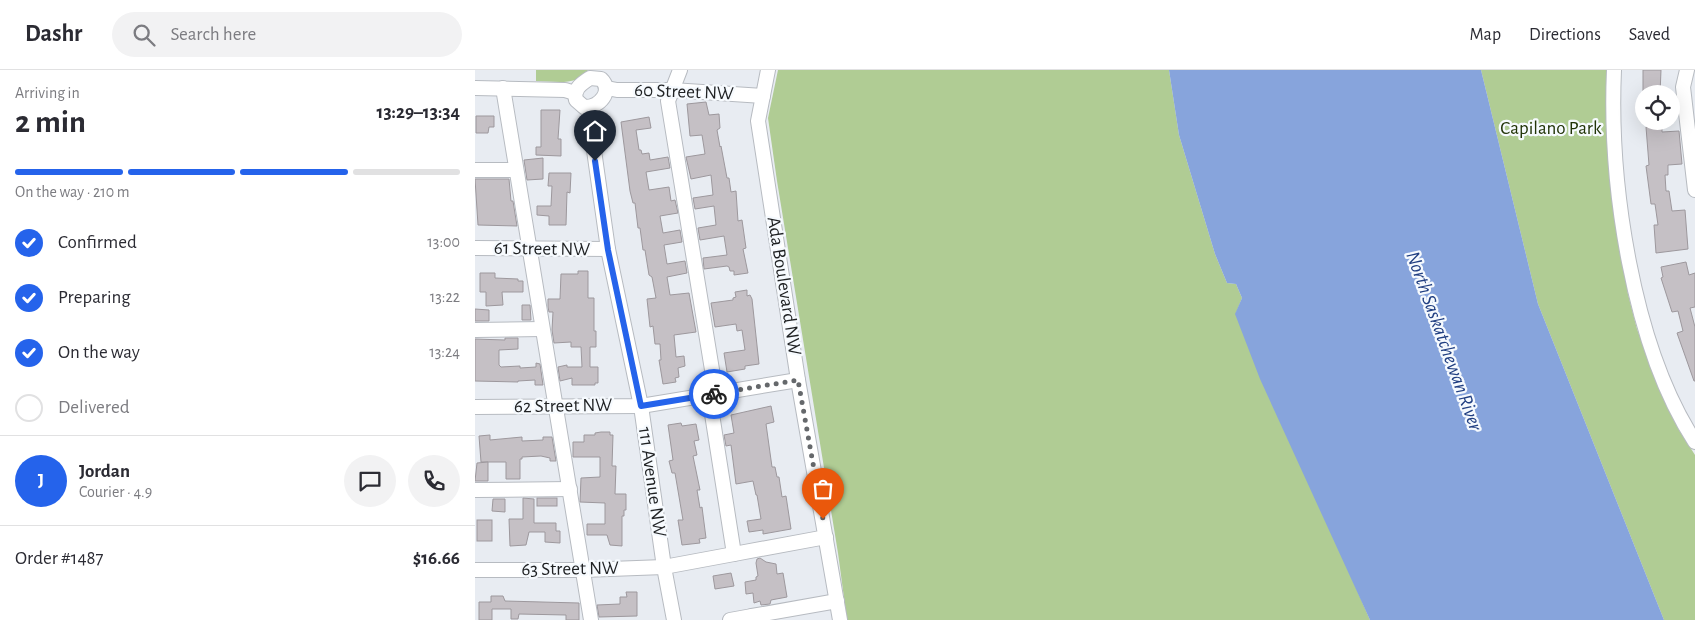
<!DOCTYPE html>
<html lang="en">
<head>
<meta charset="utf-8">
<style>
  :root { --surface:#fff; --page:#f2f2f3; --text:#2b2b33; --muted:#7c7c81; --line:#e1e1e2; --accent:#2563eb }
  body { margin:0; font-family:"Alegreya Sans",sans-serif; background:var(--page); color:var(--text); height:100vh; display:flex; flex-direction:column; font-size:19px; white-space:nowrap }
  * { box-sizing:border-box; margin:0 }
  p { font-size:16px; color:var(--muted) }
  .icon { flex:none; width:28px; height:28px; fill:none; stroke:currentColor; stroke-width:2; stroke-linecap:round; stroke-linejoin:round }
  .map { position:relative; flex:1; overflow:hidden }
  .panel { display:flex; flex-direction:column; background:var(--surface); width:475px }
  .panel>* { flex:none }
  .buttons { position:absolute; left:1160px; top:15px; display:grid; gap:10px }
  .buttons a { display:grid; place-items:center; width:45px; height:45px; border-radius:50%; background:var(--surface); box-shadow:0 5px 20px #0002; font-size:25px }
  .pin { position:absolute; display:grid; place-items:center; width:42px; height:42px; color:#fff; margin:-51px -21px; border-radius:50% 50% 50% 0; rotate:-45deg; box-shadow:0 0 5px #0007 }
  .pin .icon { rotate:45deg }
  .courier { position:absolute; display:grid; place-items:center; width:50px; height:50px; margin:-25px; border:4px solid #2563eb; border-radius:50%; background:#fff; color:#222; box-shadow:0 1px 6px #0007 }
  .summary em { font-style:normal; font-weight:700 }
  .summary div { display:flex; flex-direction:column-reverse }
  .summary { display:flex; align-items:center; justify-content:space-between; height:85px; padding:0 15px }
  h1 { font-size:32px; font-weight:700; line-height:38px }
  .bar { display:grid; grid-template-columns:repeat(4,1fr); gap:8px 5px; align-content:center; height:60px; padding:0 15px }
  .bar i { height:6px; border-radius:4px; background:var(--line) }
  .bar .on { background:var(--accent) }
  .bar p { grid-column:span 4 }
  .line { display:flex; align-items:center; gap:12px; padding:0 15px; border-top:1px solid var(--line) }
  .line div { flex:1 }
  .round { display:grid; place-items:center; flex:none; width:52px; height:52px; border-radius:26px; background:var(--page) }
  ol { padding:0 15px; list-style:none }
  li { display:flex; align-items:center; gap:15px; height:55px }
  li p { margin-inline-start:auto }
  li .icon { padding:5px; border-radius:50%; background:var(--accent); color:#fff; stroke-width:4 }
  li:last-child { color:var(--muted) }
  li i { width:28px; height:28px; border:2px solid var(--line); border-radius:50% }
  header { display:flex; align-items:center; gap:30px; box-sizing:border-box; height:70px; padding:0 25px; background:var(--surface); border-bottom:1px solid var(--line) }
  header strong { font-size:24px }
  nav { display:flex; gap:28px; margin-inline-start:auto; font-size:18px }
  .search { width:350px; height:45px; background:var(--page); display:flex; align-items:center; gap:12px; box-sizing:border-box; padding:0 18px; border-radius:28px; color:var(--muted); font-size:19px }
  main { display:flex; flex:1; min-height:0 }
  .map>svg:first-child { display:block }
  .green { fill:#b0cc94 }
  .water { fill:#87a4dc }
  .building { fill:#c5c0c5; stroke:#9d989d }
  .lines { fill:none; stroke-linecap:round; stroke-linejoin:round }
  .minor-casing { stroke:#b7bbc1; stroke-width:16 }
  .minor { stroke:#fff; stroke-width:14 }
  .done { stroke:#65686b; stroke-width:5; stroke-dasharray:0 9 }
  .route { stroke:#2563eb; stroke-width:6 }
  .labels { text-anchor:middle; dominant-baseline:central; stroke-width:4.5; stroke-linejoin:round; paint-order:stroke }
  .street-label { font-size:19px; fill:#1f2123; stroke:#f6fafe }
  .park-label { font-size:19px; fill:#213407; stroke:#f6fafe }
  .water-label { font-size:20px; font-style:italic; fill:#213f82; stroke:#f6fafe }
</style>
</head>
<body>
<header>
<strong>Dashr</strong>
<div class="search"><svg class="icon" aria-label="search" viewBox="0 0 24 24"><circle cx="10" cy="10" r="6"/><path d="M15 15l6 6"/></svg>Search here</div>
<nav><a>Map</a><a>Directions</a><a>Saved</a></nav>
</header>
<main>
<section class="panel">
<div class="summary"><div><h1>2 min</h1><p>Arriving in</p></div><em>13:29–13:34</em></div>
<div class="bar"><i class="on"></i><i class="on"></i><i class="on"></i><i></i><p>On the way · 210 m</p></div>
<ol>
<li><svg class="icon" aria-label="check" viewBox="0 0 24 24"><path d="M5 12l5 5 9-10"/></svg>Confirmed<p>13:00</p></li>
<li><svg class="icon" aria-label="check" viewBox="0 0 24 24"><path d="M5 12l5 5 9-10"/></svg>Preparing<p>13:22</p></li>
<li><svg class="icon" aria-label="check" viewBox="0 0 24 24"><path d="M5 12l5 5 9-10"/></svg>On the way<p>13:24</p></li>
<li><i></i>Delivered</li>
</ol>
<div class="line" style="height:90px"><b class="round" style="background:var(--accent);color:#fff">J</b><div><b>Jordan</b><p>Courier · 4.9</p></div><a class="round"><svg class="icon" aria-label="chat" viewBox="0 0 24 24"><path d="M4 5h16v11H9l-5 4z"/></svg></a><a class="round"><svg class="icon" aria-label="phone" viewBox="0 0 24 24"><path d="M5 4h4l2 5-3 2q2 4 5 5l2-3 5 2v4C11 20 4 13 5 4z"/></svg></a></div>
<div class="line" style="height:65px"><div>Order #1487</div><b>$16.66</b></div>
</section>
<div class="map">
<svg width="1220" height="550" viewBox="0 0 1220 550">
  <rect width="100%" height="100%" fill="#e8ecf2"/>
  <g class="green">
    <path d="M 61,0 L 113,0 C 103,17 78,11 61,11 Z"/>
    <path d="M 303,0 L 694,0 L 704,65 L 740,184 L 752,213 L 761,214 L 767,228 L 761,243 L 895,550 L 372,550 L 363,483 L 302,111 L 293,48 Z"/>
    <path d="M 1006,0 L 1131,0 L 1131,54 L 1136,114 L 1153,224 L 1162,259 L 1178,302 L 1204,360 L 1220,385 L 1220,550 L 1189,550 L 1063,234 Z"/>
  </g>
  <path class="water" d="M 694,0 L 1006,0 L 1063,234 L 1189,550 L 895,550 L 785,309 L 760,244 L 767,228 L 761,214 L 752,213 L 740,184 L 704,65 Z"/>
  <g class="building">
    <path d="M 1168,0 L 1186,0 L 1185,24 L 1168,24 Z"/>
    <path d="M 231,32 L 234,45 L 244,44 L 245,58 L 242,60 L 245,77 L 246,76 L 252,108 L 254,108 L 256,122 L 261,121 L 263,151 L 267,150 L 271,178 L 268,179 L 273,203 L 259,205 L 259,201 L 255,201 L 254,197 L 252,196 L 229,199 L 228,188 L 252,185 L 249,166 L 225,170 L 223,158 L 241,155 L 239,136 L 220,139 L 218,128 L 238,125 L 236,105 L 216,109 L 211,87 L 230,84 L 227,65 L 215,66 L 212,34 Z"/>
    <path d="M 66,40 L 85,40 L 83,69 L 86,69 L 86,86 L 61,85 L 61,77 L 66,77 Z"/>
    <path d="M 1,46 L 19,46 L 19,57 L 14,57 L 13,63 L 1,63 Z"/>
    <path d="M 174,47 L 176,58 L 161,60 L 164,80 L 166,80 L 167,84 L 174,83 L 175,90 L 193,87 L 195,98 L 171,102 L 174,120 L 194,117 L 196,131 L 200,130 L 203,143 L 185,146 L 188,163 L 205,160 L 207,172 L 189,175 L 192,194 L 210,191 L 212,203 L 192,207 L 195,225 L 214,223 L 221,262 L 199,265 L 201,287 L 209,286 L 210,296 L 203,298 L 204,307 L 200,308 L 201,312 L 188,314 L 184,290 L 186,290 L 185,274 L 180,274 L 178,256 L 175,257 L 172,229 L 181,228 L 177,207 L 174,205 L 170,180 L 168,180 L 165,158 L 163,158 L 160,133 L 158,133 L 155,121 L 146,52 Z"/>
    <path d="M 1187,56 L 1187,62 L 1204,61 L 1207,94 L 1193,95 L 1193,105 L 1190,105 L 1191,121 L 1194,121 L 1197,141 L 1210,140 L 1213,179 L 1181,183 L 1179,155 L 1183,155 L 1180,134 L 1176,134 L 1171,96 L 1174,95 L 1171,57 Z"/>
    <path d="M 68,88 L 68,109 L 52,110 L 49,90 Z"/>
    <path d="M 74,103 L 96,103 L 95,123 L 92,122 L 91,155 L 74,155 L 74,146 L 62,145 L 62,136 L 76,136 L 77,116 L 73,116 Z"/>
    <path d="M 0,109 L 34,109 L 36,131 L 38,131 L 42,156 L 3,155 Z"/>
    <path d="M 1211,192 L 1214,205 L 1220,203 L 1220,237 L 1215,238 L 1220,257 L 1220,311 L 1219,311 L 1202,263 L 1208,261 L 1203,241 L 1197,242 L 1186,208 L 1188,207 L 1186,197 Z"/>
    <path d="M 103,201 L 113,201 L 113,228 L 119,228 L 119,261 L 121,261 L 121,277 L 115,277 L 115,297 L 123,297 L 123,313 L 120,313 L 120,315 L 97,315 L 97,308 L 85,311 L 83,297 L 92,295 L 92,297 L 107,297 L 106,277 L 96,277 L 96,272 L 79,273 L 77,260 L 78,242 L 74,242 L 73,237 L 73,229 L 85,229 L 86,204 L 103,204 Z"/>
    <path d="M 5,203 L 20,203 L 20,208 L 43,209 L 43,211 L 48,211 L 48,222 L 27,222 L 28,235 L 11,236 L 11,222 L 5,222 Z"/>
    <path d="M 272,220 L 272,226 L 275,225 L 277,229 L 284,294 L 270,296 L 270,299 L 252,302 L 249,283 L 270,280 L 267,260 L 262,261 L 261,254 L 240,257 L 236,233 L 258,230 L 258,228 L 261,227 L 260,222 Z"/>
    <path d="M 47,235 L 55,235 L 56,250 L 47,250 Z"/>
    <path d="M 0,239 L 14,240 L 14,251 L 0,251 Z"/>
    <path d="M 30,268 L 43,268 L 43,279 L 24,280 L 24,295 L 26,297 L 45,296 L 45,298 L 61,297 L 61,293 L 65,294 L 68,315 L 60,315 L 60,310 L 43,311 L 43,312 L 0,311 L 0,269 L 30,270 Z"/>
    <path d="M 296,336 L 299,352 L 291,354 L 297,397 L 300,397 L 302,407 L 304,407 L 307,427 L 311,426 L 316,459 L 288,464 L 288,460 L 274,462 L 272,451 L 286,449 L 282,425 L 281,425 L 278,411 L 261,414 L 256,375 L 251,376 L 249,365 L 259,363 L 256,345 Z"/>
    <path d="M 206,353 L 207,356 L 221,354 L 224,370 L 219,371 L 222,385 L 218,386 L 225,420 L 222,420 L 225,438 L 227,437 L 231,468 L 224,469 L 225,473 L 207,475 L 203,450 L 208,450 L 200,403 L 197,403 L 194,391 L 198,390 L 193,355 Z"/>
    <path d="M 126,362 L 135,362 L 135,365 L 138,365 L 137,396 L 141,396 L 140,424 L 151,424 L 151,440 L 149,440 L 149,446 L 147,446 L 147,476 L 135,475 L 132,465 L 112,465 L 112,454 L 130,454 L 130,433 L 105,432 L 106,408 L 125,407 L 125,387 L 98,387 L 98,372 L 109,372 L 109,365 L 120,365 L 120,363 Z"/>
    <path d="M 15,365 L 15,370 L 47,367 L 47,371 L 68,370 L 68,367 L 77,367 L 81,391 L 75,391 L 75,388 L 66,386 L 47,387 L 47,389 L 45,389 L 45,409 L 31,409 L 31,392 L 6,392 L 4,366 Z"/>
    <path d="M 13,392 L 13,411 L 0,411 L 2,393 Z"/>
    <path d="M 48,428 L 59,429 L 59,453 L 81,453 L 81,461 L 85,461 L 85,473 L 70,472 L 70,462 L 54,462 L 51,475 L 35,476 L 34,449 L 48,449 Z"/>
    <rect x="62" y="428" width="20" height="8"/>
    <path d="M 18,429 L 30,429 L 30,442 L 17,441 Z"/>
    <rect x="2" y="450" width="15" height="21"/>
    <path d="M 285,488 L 291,492 L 301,494 L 302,504 L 308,503 L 312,527 L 296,530 L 295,534 L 286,535 L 285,531 L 279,533 L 278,523 L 271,524 L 270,512 L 281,510 L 281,507 L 283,506 L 281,493 L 282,489 Z"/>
    <path d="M 256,503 L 259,516 L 240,519 L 238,506 Z"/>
    <path d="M 151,522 L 162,522 L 162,546 L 124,547 L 122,535 L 145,534 L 145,527 L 152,527 Z"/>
    <path d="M 16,526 L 28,526 L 30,531 L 104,533 L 104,550 L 91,550 L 91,545 L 44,544 L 43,549 L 36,549 L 36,539 L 17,539 L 17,550 L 4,550 L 4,532 L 16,532 Z"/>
  </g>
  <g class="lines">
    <defs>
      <g id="minor">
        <path d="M 293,0 L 283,51 L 323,310 L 365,550"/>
        <path d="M 1139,0 C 1134,113 1157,275 1220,372"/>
        <path d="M 1212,0 L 1208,17 L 1220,120"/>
        <path d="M 115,8 L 126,9 C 139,21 124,38 109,37 L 101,30 C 98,19 106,14 115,8 Z"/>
        <path d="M 0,18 L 90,20 L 100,23"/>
        <path d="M 28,18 L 116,550"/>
        <path d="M 132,18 L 142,20 L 197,20 L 288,26"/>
        <path d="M 113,38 L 133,179 L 166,336 L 189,497 L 199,550"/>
        <path d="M 0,100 L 41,100"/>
        <path d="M 0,178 L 133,179"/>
        <path d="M 0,260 L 67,259"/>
        <path d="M 0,337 L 166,336 L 323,310"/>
        <path d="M 0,420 L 95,419"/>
        <path d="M 259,484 L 351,467"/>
        <path d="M 0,500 L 108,500 L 189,497 L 259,484 L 234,325 L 240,318 L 193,31 L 205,0"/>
        <path d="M 277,546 L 362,531"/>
        <path d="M 255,550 L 277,546 L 278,550"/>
      </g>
    </defs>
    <use href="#minor" class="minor-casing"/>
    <use href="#minor" class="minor"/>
  </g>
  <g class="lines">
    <path class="done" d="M 239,324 L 323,310 L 348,449"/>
    <path class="route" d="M 120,91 L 133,180 L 166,336 L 239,324"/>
  </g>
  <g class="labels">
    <g class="street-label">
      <text transform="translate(209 22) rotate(2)">60 Street NW</text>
      <text transform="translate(67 179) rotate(1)">61 Street NW</text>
      <text transform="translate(309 216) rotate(81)">Ada Boulevard NW</text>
      <text transform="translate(88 336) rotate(-1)">62 Street NW</text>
      <text transform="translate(177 412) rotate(82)">111 Avenue NW</text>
      <text transform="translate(95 499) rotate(-1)">63 Street NW</text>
    </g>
    <g class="park-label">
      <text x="1076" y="58">Capilano Park</text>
    </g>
    <g class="water-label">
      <text transform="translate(969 271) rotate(70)">North Saskatchewan River</text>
    </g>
  </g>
</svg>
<div class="buttons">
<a><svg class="icon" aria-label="locate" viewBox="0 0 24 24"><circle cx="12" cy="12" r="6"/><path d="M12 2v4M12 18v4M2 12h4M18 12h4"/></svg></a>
</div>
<div class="pin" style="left:348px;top:449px;background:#ea580c"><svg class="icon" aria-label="bag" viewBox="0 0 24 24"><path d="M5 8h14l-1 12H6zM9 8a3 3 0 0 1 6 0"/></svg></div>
<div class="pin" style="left:120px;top:91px;background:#1f2937"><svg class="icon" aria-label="home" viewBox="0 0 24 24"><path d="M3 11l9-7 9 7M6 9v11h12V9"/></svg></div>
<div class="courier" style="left:239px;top:324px"><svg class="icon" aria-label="bike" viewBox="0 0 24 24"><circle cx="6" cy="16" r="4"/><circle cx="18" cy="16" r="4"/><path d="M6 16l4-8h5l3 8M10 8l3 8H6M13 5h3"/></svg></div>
</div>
</main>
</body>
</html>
